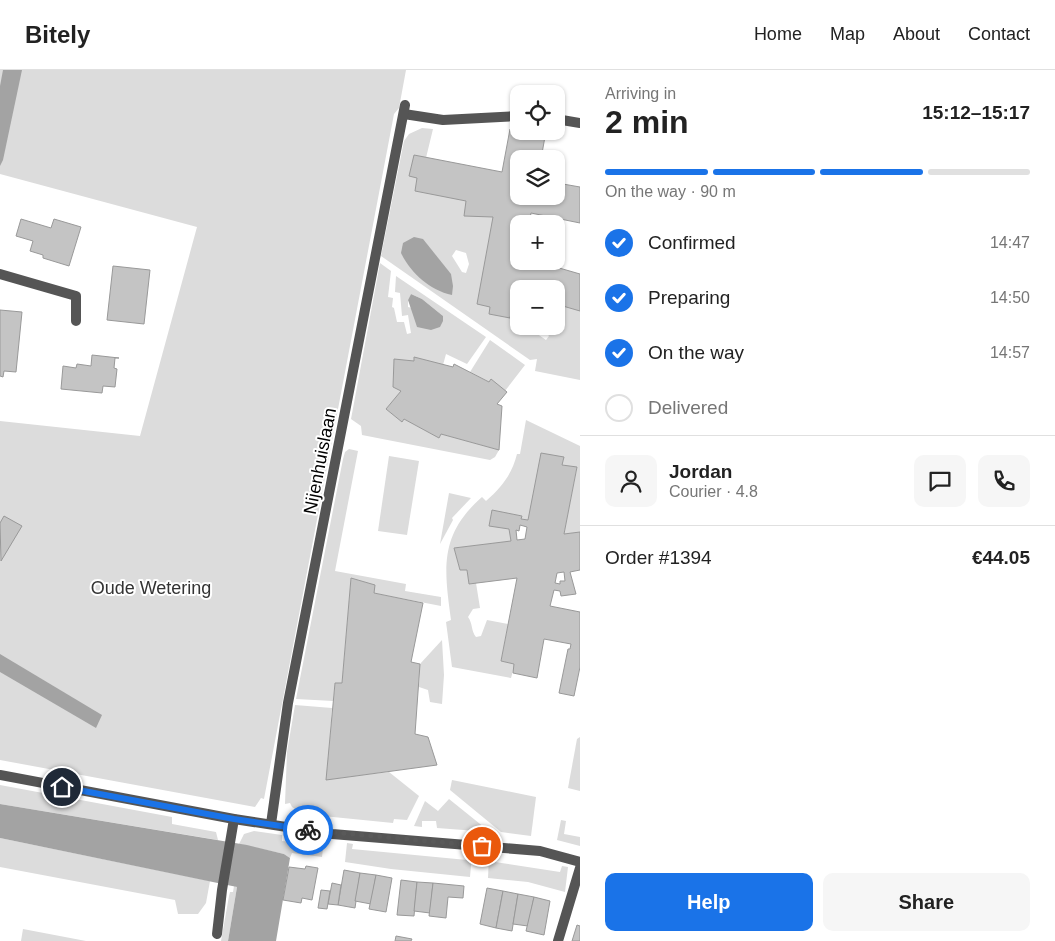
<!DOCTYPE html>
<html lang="en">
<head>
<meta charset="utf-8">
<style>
  :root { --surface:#fff; --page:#f6f6f6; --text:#222; --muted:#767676; --line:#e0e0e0; --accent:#1a73e8 }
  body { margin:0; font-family:Helvetica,sans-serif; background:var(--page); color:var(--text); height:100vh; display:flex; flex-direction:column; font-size:19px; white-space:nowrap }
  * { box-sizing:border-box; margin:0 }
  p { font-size:16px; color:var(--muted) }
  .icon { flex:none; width:28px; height:28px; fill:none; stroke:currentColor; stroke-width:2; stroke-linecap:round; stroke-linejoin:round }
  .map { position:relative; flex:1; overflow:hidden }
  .panel { display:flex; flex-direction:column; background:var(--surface); width:475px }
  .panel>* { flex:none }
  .controls { position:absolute; left:510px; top:15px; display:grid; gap:10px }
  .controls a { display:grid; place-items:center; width:55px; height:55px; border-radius:10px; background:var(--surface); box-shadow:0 1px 4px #0004; font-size:25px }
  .pin { position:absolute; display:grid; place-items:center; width:42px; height:42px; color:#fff; margin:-21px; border:2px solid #fff; border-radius:50%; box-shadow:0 1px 5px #0007 }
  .courier { position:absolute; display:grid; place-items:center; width:50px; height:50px; margin:-25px; border:4px solid #1a73e8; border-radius:50%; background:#fff; color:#222; box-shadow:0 1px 6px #0007 }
  .overview em { font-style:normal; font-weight:700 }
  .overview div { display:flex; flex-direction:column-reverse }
  .overview { display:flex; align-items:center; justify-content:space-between; height:85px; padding:0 25px }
  h1 { font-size:32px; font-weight:700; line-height:38px }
  .bar { display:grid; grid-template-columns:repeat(4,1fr); gap:8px 5px; align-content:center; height:60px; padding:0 25px }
  .bar i { height:6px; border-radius:4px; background:var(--line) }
  .bar .selected { background:var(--accent) }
  .bar p { grid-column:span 4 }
  .line { display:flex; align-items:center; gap:12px; padding:0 25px; border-top:1px solid var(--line) }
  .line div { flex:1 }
  .round { display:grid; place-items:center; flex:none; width:52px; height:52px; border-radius:10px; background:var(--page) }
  ol { padding:0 25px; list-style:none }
  li { display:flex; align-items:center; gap:15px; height:55px }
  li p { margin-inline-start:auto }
  li .icon { padding:5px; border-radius:50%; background:var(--accent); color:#fff; stroke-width:4 }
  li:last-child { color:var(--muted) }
  li i { width:28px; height:28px; border:2px solid var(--line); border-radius:50% }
  .button { display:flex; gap:10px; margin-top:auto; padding:10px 25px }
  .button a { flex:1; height:58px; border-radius:10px; background:var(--accent); color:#fff; font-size:20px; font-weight:700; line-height:58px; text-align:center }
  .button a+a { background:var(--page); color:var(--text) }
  header { display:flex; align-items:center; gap:30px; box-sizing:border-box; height:70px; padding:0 25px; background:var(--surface); border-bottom:1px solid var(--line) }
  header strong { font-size:24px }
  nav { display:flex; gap:28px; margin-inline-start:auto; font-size:18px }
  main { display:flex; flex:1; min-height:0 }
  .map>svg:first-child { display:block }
  .green { fill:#dcdcdc; fill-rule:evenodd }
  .water { fill:#a3a3a3 }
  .building { fill:#c4c4c4; stroke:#999; fill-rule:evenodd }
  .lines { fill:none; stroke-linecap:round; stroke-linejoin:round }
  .service { stroke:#555; stroke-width:10 }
  .minor { stroke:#555; stroke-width:10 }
  .done { stroke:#595959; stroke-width:5; stroke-dasharray:0 9 }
  .route { stroke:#1a73e8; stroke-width:6 }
  .labels { text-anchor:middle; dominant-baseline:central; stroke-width:4; stroke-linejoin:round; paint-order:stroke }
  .street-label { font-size:18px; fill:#000; stroke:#fff }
  .park-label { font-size:18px; fill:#333; stroke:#fff }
</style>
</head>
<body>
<header>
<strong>Bitely</strong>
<nav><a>Home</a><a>Map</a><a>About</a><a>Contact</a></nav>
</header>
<main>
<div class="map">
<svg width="580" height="871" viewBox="0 0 580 871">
  <rect width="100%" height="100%" fill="#fff"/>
  <g class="green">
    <path d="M 0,0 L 406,0 L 399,38 L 394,44 L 264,729 L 261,728 L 255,737 L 0,690 L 0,351 L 140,366 L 197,157 L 0,104 Z"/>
    <path d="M 422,58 L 433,59 L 425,92 L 418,107 L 496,137 L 490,244 L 510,247 L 515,222 L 519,223 L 519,256 L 526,256 L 546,270 L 549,266 L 541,256 L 556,256 L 556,234 L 580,240 L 580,310 L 535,301 L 537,289 L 530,290 L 381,186 L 404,71 L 409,64 ZM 456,180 L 466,183 L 469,194 L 466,203 L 462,202 L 452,186 Z"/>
    <path d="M 380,193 L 391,201 L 388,227 L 393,228 L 392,237 L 394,238 L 397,252 L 404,252 L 407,264 L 411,263 L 408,245 L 402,246 L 400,223 L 395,222 L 396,206 L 486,267 L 467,294 L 446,284 L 443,295 L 394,290 L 393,317 L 401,321 L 386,339 L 402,352 L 404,349 L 439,368 L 441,364 L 499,380 L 495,387 L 490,390 L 362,365 L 361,356 L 351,349 ZM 411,224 L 422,229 L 443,246 L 408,237 L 408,230 Z"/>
    <path d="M 490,270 L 525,295 L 505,321 L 491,309 L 489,312 L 470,302 Z"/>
    <path d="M 526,350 L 580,376 L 580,462 L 564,464 L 577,398 L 562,395 L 564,388 L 528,450 L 521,449 L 522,446 L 492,441 L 489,455 L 509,459 L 511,471 L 454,478 L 460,500 L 467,500 L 469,514 L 476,513 L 480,538 L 473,539 L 468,547 C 473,554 471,561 476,567 L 481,566 L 487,550 L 508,554 L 501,591 L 515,594 L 511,608 L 452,597 L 446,552 L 451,550 C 444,498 439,465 482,427 L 486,431 C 502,417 512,404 517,384 L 520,384 Z"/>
    <path d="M 349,379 L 358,381 L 335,501 L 406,514 L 405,521 L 441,527 L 441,536 L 374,523 L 374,515 L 351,508 L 342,613 L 335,613 L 333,631 L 296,629 L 343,389 L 345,382 Z"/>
    <path d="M 389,386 L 419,391 L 407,465 L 378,461 Z"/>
    <path d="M 449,423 L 471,428 L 452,448 L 453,450 L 440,474 Z"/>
    <path d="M 442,570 L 444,605 L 442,634 L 430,632 L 428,620 L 419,617 L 420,594 Z"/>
    <path d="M 295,635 L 332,638 L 327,709 L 389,702 L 419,726 L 407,750 L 394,749 L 393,753 L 303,744 L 292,737 L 290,733 L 285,734 L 287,682 Z"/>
    <path d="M 580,667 L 580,721 L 568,718 L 577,669 Z"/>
    <path d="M 452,710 L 536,727 L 531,766 L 501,762 L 450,720 Z"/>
    <path d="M 0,715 L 172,747 L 172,754 L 216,762 L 218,770 L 0,734 Z"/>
    <path d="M 449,729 L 490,762 L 437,758 L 436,751 L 422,751 L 422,757 L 414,756 L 425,731 L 438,741 Z"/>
    <path d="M 561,750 L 566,751 L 564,764 L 580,767 L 580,776 L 557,770 Z"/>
    <path d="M 254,761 L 282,765 L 282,771 L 318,775 L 319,770 L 324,770 L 322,787 L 292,783 L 290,788 L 284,784 L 239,774 L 244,764 Z"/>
    <path d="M 0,768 L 210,811 L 206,833 L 198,844 L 178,844 L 175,830 L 0,797 Z"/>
    <path d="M 347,773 L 353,774 L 352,779 L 467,790 L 468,784 L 472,784 L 470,807 L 391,799 L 345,792 Z"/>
    <path d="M 489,786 L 495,786 L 495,792 L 560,802 L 562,796 L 568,797 L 565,822 L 528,812 L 488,808 Z"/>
    <path d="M 234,816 L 237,817 L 228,871 L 221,871 L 229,826 L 230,822 L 233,822 Z"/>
    <path d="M 23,859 L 86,871 L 21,871 Z"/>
  </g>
  <g class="water">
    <path d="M 3,0 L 22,0 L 3,90 L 0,96 L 0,16 Z"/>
    <path d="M 414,167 L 423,169 L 451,204 L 453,216 L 452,225 C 429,220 411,203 401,183 L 403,173 Z"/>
    <path d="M 411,224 L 422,229 L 443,246 L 443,251 L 440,257 L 431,260 L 417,257 L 408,230 Z"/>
    <path d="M 0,584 L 102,645 L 96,658 L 0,602 Z"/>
    <path d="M 0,734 L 247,775 L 284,784 L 290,788 L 276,871 L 228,871 L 237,817 L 0,768 Z"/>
  </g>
  <g class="building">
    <path d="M 510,59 L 524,62 L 546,61 L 541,89 L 519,89 L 519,126 L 556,126 L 556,108 L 564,110 L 563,114 L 580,117 L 580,153 L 531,143 L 529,154 L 519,154 L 519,191 L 535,191 L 580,204 L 580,241 L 556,234 L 556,219 L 519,219 L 519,223 L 515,222 L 510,248 L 489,244 L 490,237 L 477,234 L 493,147 L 464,146 L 466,131 L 415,121 L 417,108 L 409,106 L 414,85 L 502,102 Z"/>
    <path d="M 21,149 L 51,158 L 54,149 L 81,157 L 69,196 L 43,188 L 43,185 L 30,181 L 33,171 L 16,166 Z"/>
    <path d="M 113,196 L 150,200 L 144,254 L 107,250 Z"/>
    <path d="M 0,240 L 22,242 L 16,302 L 4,301 L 3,307 L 0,306 Z"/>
    <path d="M 92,285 L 119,288 L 115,288 L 114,298 L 117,299 L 115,317 L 103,316 L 102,323 L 61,319 L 63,296 L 76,298 L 77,294 L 91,296 Z"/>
    <path d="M 414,287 L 453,297 L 454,294 L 489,312 L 491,309 L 507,322 L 497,334 L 502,336 L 499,380 L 441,364 L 439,368 L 404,349 L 402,352 L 386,339 L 401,321 L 393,317 L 394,289 L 414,291 Z"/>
    <path d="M 541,383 L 564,387 L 562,395 L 577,397 L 564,464 L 580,462 L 580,500 L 570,502 L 576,524 L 561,526 L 560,521 L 554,520 L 550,536 L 580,542 L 580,597 L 574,626 L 559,623 L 568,579 L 570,579 L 571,574 L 544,569 L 537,608 L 513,603 L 514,594 L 501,591 L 517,508 L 469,514 L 467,500 L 460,500 L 454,478 L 511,471 L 509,459 L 489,456 L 492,440 L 522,446 L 521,449 L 528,450 ZM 520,455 L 527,457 L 525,469 L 517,470 L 516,460 L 519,461 ZM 564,502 L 565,511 L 560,511 L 560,514 L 555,513 L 557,503 Z"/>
    <path d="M 4,446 L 22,456 L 1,491 L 0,453 Z"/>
    <path d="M 351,508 L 375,515 L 374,523 L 423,533 L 411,592 L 420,594 L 415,664 L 428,667 L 437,695 L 326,710 L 335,613 L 342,613 Z"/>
    <path d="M 306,796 L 318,798 L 312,830 L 302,828 L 301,833 L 283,830 L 289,797 L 305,799 Z"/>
    <path d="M 344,800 L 360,803 L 355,838 L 338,835 Z"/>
    <path d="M 360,803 L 376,805 L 371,834 L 355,831 Z"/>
    <path d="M 376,805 L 392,808 L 386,842 L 369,839 Z"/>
    <path d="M 401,810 L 417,812 L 414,846 L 397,845 Z"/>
    <path d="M 417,812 L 433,813 L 430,843 L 414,841 Z"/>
    <path d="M 332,813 L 341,815 L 338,835 L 328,834 Z"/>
    <path d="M 433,813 L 464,816 L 463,828 L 448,827 L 446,848 L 429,846 Z"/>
    <path d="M 487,818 L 503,821 L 496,858 L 480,854 Z"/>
    <path d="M 321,820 L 330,821 L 327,839 L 318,838 Z"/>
    <path d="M 503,821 L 518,824 L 512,861 L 496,858 Z"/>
    <path d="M 518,824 L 534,827 L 528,856 L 513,854 Z"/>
    <path d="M 534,827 L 550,831 L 544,865 L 526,861 Z"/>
    <path d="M 577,855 L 580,856 L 580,871 L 572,871 Z"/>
    <path d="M 396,866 L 412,869 L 411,871 L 395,871 Z"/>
  </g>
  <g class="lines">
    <g class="service">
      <path d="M 404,44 L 443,50 L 519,46"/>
      <path d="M 556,49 L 580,53"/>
      <path d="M 217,864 L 222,820 L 234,749"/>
    </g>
    <g class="minor">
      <path d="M 0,204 L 76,226 L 76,251"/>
      <path d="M 0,705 L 234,749 L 332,764 L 540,781 L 580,792"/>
      <path d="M 271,754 L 288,633 L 405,35"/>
      <path d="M 558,871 L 580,798"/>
    </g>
  </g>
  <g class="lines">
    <path class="done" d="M 308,760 L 482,776"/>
    <path class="route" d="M 62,717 L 234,749 L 308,760"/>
  </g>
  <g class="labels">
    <g class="street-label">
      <text transform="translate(320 391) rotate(-79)">Nijenhuislaan</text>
    </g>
    <g class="park-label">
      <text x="151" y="518">Oude Wetering</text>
    </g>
  </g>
</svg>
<div class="controls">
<a><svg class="icon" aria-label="locate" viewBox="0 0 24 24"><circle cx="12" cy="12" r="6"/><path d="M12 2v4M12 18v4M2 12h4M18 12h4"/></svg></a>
<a><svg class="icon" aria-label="layers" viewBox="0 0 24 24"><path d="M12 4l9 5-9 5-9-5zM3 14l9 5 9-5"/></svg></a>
<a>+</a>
<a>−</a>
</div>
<div class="pin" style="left:482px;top:776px;background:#ea580c"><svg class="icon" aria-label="bag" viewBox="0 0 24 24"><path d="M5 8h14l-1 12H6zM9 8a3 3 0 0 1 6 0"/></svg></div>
<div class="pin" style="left:62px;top:717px;background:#1f2937"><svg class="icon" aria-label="home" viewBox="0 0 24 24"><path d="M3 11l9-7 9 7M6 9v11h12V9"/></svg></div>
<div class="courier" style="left:308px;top:760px"><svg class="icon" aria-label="bike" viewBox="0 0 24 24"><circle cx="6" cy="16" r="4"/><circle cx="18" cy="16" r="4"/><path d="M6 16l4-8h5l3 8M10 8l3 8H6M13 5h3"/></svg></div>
</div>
<section class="panel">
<div class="overview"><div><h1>2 min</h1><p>Arriving in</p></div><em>15:12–15:17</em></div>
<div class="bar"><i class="selected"></i><i class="selected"></i><i class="selected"></i><i></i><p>On the way · 90 m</p></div>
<ol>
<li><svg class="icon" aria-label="check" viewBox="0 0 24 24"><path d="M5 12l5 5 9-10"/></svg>Confirmed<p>14:47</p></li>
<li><svg class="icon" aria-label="check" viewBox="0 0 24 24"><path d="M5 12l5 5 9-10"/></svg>Preparing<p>14:50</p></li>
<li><svg class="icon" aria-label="check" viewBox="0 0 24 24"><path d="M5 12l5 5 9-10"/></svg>On the way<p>14:57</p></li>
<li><i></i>Delivered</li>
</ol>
<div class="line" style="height:90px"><a class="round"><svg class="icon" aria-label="person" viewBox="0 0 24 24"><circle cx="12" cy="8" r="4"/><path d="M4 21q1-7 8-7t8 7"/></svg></a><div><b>Jordan</b><p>Courier · 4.8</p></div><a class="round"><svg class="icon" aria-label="chat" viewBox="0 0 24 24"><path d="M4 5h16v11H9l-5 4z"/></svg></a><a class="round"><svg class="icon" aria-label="phone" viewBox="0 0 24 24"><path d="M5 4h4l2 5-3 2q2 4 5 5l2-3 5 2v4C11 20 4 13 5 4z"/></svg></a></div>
<div class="line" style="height:65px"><div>Order #1394</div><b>€44.05</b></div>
<div class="button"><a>Help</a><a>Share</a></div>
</section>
</main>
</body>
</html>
